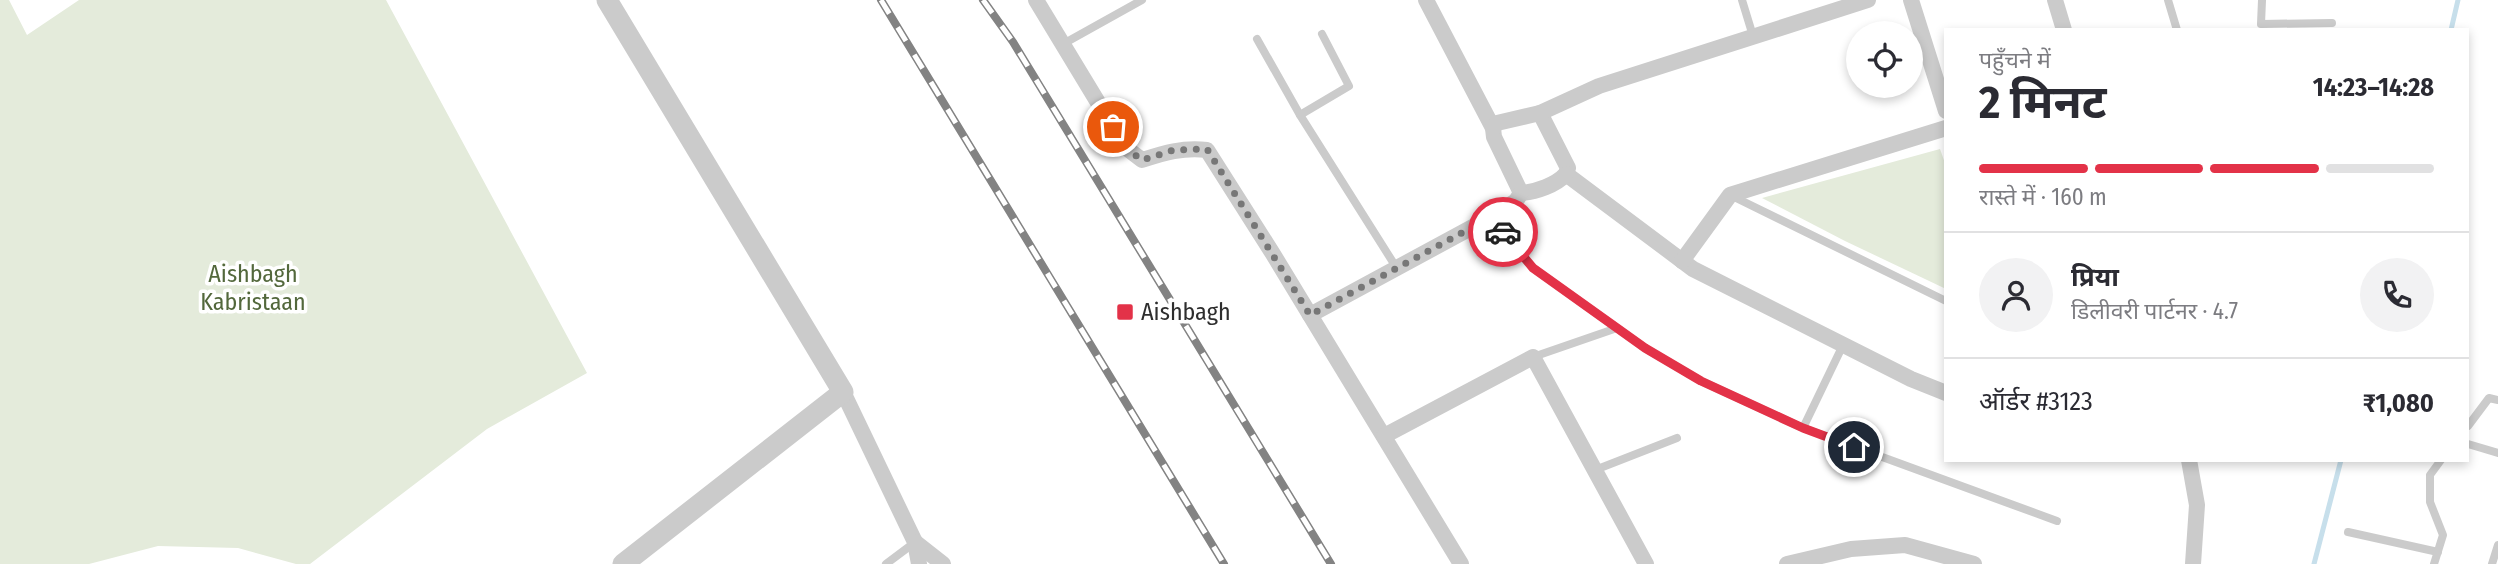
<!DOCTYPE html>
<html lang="hi">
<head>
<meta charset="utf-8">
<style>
  :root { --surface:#fff; --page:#f2f2f3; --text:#2b2b33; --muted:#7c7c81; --line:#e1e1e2; --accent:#e33248 }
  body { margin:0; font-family:"Fira Sans Condensed","Noto Sans Devanagari",sans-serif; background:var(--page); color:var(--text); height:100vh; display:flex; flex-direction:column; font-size:26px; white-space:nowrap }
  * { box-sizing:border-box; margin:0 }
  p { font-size:23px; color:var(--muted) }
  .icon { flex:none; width:38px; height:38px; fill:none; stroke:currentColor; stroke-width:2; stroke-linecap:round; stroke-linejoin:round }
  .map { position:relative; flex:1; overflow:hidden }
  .sheet { position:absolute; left:1944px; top:28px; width:525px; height:434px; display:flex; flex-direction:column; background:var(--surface); border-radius:0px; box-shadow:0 4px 10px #0003 }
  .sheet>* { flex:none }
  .tools { position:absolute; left:1846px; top:21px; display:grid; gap:14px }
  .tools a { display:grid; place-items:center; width:77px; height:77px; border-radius:50%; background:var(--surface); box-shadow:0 4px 10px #0003; font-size:35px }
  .pin { position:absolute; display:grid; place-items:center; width:60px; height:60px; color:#fff; margin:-30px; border:4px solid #fff; border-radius:50%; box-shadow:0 2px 7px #0007 }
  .courier { position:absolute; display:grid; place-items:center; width:70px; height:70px; margin:-35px; border:5px solid #e33248; border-radius:50%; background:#fff; color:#222; box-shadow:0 2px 9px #0007 }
  .headline em { font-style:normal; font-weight:700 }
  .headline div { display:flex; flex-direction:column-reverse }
  .headline { display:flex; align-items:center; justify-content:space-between; height:119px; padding:0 35px }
  h1 { font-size:46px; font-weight:700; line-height:52px }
  .bar { display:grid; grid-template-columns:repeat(4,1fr); gap:10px 7px; align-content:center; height:84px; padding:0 35px }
  .bar i { height:9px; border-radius:5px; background:var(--line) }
  .bar .selected { background:var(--accent) }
  .bar p { grid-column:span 4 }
  .line { display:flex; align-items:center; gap:18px; padding:0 35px; border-top:2px solid var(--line) }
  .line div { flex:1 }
  .round { display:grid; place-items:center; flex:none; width:74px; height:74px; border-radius:37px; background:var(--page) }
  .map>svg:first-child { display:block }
  .green { fill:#e4ebdb }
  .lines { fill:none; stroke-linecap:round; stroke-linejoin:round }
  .stream { stroke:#c7dfeb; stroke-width:5 }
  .service { stroke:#cbcbcb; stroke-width:8 }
  .minor { stroke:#cbcbcb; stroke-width:16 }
  .tertiary { stroke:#cbcbcb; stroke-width:21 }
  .rail-casing { stroke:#838383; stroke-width:8 }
  .rail { stroke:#fff; stroke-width:5; stroke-dasharray:16; stroke-linecap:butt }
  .done { stroke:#777; stroke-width:7; stroke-dasharray:0 12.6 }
  .route { stroke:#e33248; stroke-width:9 }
  .poi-dot { fill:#e33248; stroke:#fff; stroke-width:2.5 }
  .labels { text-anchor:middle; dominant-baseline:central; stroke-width:7; stroke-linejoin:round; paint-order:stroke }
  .park-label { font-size:24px; fill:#53683c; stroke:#fff }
  .poi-label { font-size:24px; fill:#2e2e2e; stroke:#fff; text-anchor:start }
</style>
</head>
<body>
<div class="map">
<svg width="2498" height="564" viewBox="0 0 2498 564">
  <rect width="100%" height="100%" fill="#fff"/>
  <g class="green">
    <path d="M 0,0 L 9,0 L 27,35 L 79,0 L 386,0 L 587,373 L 487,429 L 310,564 L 296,564 L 238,548 L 158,546 L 89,564 L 0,564 Z"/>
    <path d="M 1940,149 L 1946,166 L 1946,289 L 1845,241 L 1762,198 Z"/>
  </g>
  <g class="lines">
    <g class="stream">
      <path d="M 2451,30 L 2458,0"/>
      <path d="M 2314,564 L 2341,460"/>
    </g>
    <g class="service">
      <path d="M 1742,0 L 1753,36"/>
      <path d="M 2168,0 L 2177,30"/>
      <path d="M 2262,0 L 2261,24 L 2332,23"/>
      <path d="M 1257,39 L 1300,115 L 1396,267"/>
      <path d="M 1063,44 L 1142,0"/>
      <path d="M 1300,115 L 1349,86 L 1322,34"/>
      <path d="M 1732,196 L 1946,301"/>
      <path d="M 1491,217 L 1533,268 L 1645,348 L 1701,381 L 1803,428 L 2057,521"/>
      <path d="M 1533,357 L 1617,328"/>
      <path d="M 2468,426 L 2489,398 L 2498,400"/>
      <path d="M 1803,428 L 1843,345"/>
      <path d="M 2468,444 L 2498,453"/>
      <path d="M 1595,470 L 1677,438"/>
      <path d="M 2348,532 L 2438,552"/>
      <path d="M 886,564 L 914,543"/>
      <path d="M 2434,564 L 2443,535 L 2430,502 L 2430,475 L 2441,460"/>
      <path d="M 2492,564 L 2498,545"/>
    </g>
    <g class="minor">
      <path d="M 1036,0 L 1125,147 L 1142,160 C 1164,153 1183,147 1207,150 L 1273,254 L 1461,564"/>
      <path d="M 1426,0 L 1493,128 L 1494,137 L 1521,193"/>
      <path d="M 1911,0 L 1946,111"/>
      <path d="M 2055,0 L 2064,30"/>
      <path d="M 1540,113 L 1568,168 L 1566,174 L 1693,269 L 1911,379 L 1946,393"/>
      <path d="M 1493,128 L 1497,123 L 1540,113 L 1599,86 L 1868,0"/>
      <path d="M 1521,193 C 1536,192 1556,185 1566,174"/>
      <path d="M 1682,261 L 1730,195 L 1946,128"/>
      <path d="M 1310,315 L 1491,217 L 1516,201 L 1521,193"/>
      <path d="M 843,392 L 915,542 L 919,564"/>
      <path d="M 1384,436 L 1533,357 L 1646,564"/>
      <path d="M 2189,460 L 2197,505 L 2193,564"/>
      <path d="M 915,542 L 943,564"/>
      <path d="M 1787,564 L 1851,549 L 1905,545 L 1974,564"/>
    </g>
    <path class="tertiary" d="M 607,0 L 843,392 L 623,564"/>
    <defs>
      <g id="rail">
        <path d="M 881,0 L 1224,564"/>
        <path d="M 983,0 L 1013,42 L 1331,564"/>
      </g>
    </defs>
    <use href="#rail" class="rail-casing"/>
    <use href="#rail" class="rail"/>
  </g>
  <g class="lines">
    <path class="done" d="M 1113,127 L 1125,148 L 1142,160 L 1174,150 L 1207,149 L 1310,315 L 1491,217 L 1503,232"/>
    <path class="route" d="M 1503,232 L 1533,268 L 1645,348 L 1701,381 L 1803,428 L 1854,447"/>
  </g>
  <rect class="poi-dot" x="1116" y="303" width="18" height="18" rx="3.5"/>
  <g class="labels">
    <g class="park-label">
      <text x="253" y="274">Aishbagh<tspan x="253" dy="28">Kabristaan</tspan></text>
    </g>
    <g class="poi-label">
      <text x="1141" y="312">Aishbagh</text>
    </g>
  </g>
</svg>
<div class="tools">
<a><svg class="icon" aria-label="locate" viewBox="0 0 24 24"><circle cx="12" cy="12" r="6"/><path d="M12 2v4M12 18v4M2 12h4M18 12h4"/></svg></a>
</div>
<div class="pin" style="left:1113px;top:127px;background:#ea580c"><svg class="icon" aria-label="bag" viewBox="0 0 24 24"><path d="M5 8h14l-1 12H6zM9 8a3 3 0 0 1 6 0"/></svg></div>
<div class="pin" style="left:1854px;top:447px;background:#1f2937"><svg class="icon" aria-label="home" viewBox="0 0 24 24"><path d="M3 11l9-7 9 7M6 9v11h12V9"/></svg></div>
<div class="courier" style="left:1503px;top:232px"><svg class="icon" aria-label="car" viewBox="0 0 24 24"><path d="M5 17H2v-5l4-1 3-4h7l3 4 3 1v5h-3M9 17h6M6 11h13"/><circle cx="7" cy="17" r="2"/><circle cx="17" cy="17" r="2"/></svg></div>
<section class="sheet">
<div class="headline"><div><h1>2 मिनट</h1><p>पहुँचने में</p></div><em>14:23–14:28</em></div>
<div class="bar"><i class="selected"></i><i class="selected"></i><i class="selected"></i><i></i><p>रास्ते में · 160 m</p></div>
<div class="line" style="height:126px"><a class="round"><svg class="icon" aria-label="person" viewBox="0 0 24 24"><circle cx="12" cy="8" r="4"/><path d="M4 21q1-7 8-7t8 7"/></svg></a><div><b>प्रिया</b><p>डिलीवरी पार्टनर · 4.7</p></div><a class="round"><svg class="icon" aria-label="phone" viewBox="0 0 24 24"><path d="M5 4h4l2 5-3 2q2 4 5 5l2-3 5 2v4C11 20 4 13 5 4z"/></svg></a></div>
<div class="line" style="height:91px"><div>ऑर्डर #3123</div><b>₹1,080</b></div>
</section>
</div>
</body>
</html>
